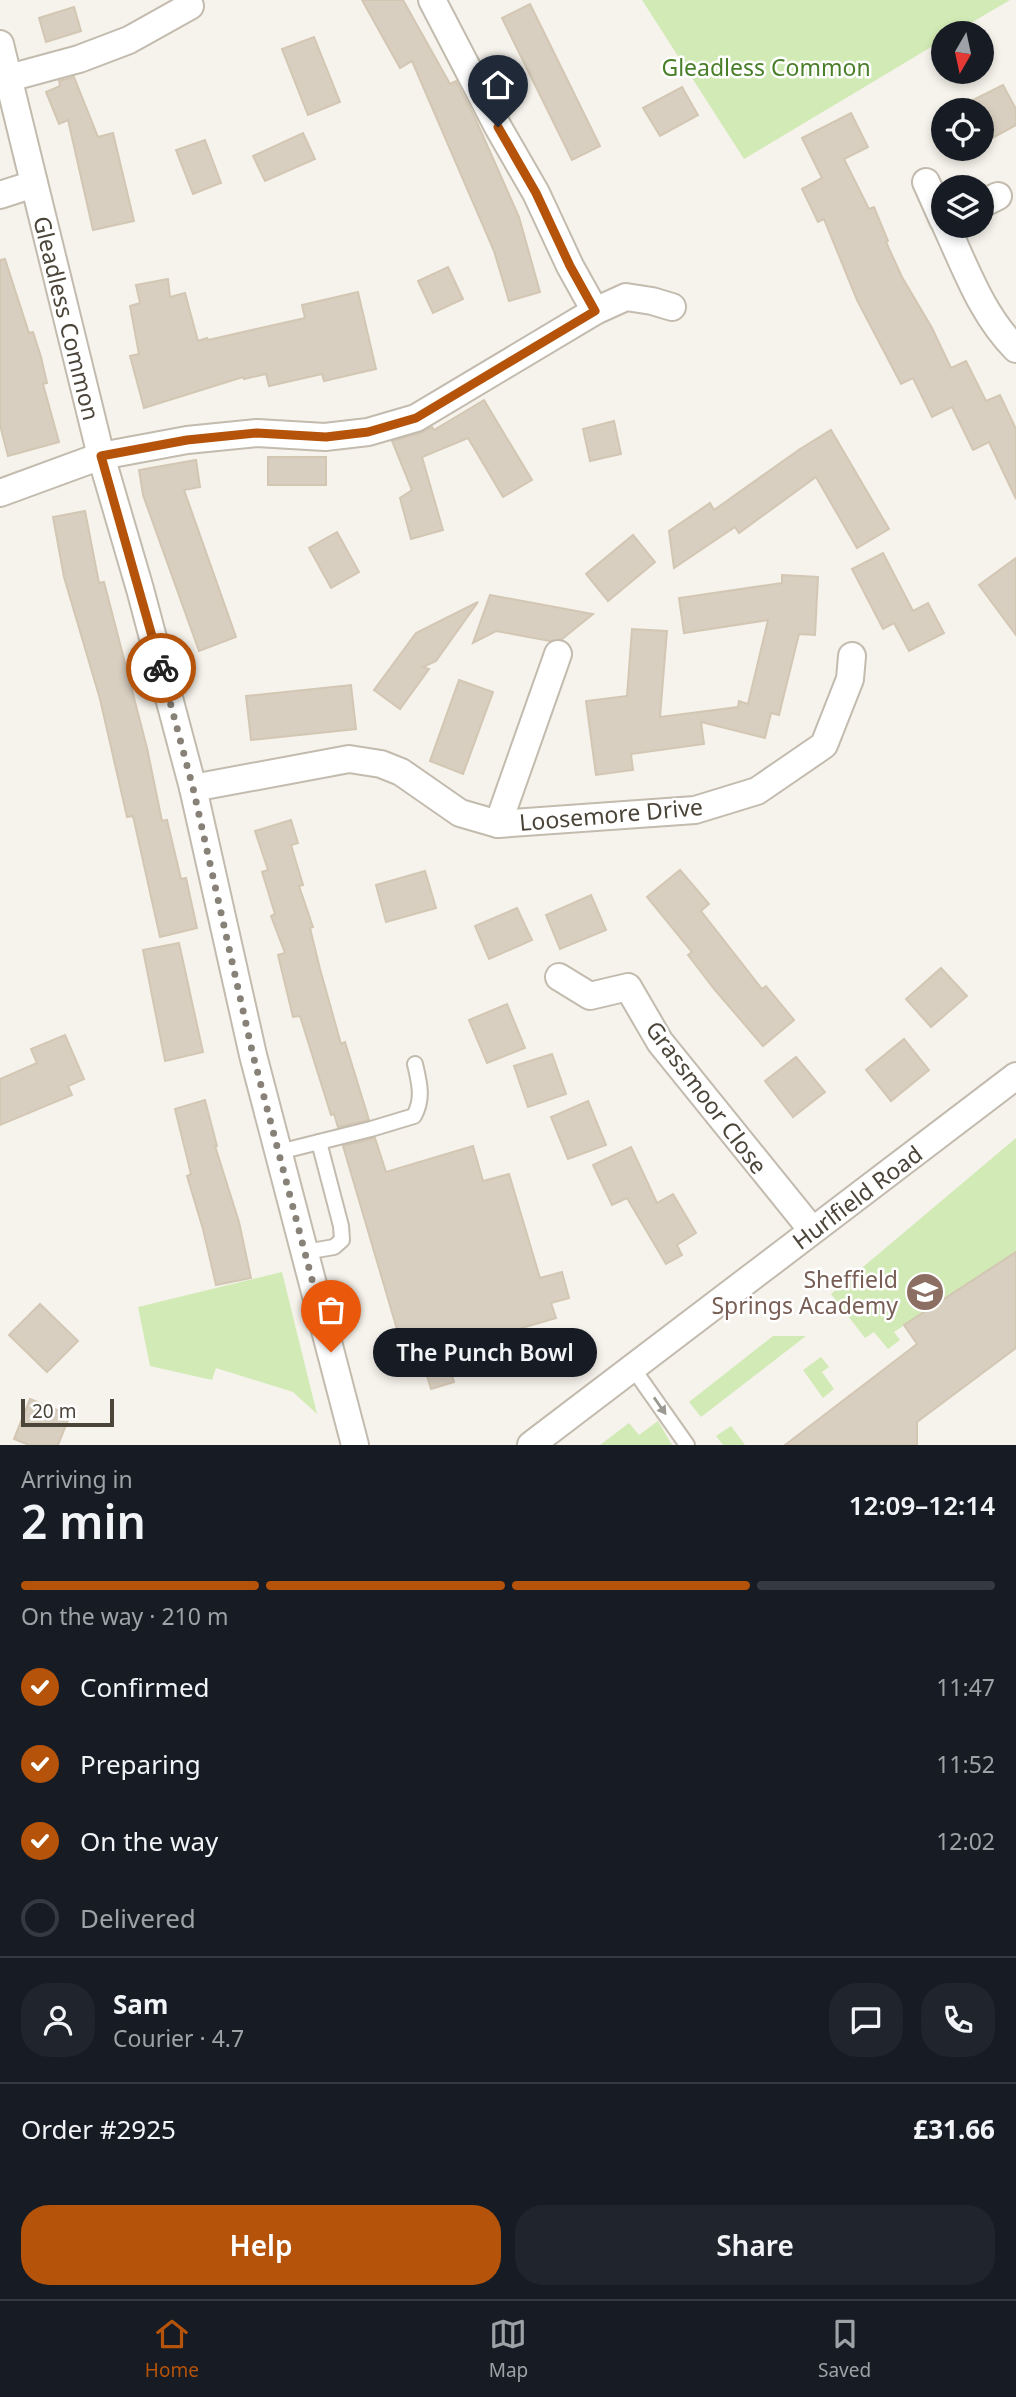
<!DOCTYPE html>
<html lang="en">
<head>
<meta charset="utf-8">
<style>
  :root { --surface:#171b24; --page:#20242c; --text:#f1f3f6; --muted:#9ea1a6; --line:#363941; --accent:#b45309 }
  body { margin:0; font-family:"Noto Sans",sans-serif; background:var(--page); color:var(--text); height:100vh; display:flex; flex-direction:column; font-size:26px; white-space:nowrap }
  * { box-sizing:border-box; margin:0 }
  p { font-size:23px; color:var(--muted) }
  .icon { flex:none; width:38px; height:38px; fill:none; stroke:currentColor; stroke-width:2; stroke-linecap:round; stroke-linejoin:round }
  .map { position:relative; height:1445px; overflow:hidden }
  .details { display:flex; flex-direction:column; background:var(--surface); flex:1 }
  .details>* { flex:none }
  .needle { width:46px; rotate:189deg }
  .buttons { position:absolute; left:931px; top:21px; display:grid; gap:14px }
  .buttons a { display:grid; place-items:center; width:63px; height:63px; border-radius:50%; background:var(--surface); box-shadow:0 4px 10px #0003; font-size:35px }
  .scale { position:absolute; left:21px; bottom:18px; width:93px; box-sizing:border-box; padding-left:7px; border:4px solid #4b4439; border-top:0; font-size:19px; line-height:24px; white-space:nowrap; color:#4b4439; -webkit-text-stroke:5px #fff; paint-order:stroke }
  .pin { position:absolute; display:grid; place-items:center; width:60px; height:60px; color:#fff; margin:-72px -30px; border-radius:50% 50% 50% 0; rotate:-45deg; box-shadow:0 0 7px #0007 }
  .pin .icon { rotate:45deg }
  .courier { position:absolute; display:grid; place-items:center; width:70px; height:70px; margin:-35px; border:5px solid #b45309; border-radius:50%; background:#fff; color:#222; box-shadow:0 2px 9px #0007 }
  .bubble { position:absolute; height:49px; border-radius:24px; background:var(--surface); box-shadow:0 4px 10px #0003; font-size:23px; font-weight:600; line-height:49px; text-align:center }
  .headline em { font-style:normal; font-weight:600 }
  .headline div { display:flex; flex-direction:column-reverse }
  .headline { display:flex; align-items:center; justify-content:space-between; height:119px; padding:0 21px }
  h1 { font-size:46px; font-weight:600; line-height:52px }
  .bar { display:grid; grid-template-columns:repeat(4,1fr); gap:10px 7px; align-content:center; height:84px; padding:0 21px }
  .bar i { height:9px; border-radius:5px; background:var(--line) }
  .bar .selected { background:var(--accent) }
  .bar p { grid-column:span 4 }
  .line { display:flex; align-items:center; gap:18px; padding:0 21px; border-top:2px solid var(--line) }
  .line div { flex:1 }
  .round { display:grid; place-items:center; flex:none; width:74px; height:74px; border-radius:28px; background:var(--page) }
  ol { padding:0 21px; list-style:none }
  li { display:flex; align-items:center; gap:21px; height:77px }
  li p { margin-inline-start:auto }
  li .icon { padding:7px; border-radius:50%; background:var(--accent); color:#fff; stroke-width:4 }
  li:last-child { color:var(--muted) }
  li i { width:38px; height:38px; border:4px solid var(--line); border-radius:50% }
  .button { display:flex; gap:14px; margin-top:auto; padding:14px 21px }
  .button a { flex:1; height:80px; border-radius:28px; background:var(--accent); color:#fff; font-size:28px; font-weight:600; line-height:80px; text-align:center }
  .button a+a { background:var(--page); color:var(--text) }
  .menu { display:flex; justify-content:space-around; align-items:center; height:98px; border-top:2px solid var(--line); background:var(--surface); font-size:19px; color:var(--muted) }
  .menu a { display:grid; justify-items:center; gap:4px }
  .menu .selected { color:var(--accent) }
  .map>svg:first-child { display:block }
  .green { fill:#d2eab5 }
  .building { fill:#d8cfc1; stroke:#d3c7b4; stroke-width:2 }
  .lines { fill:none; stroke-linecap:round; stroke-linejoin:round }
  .service-casing { stroke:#c2bbae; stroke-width:18 }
  .minor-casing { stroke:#c2bbae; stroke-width:30 }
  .service { stroke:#fff; stroke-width:14 }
  .minor { stroke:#fff; stroke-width:26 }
  .oneway { fill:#9c9892 }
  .done { stroke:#878178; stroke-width:7; stroke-dasharray:0 12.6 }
  .route { stroke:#b45309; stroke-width:9 }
  .labels { text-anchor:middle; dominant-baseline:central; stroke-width:5; stroke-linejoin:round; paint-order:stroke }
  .park-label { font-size:23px; fill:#4a7f2a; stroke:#fff }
  .street-label { font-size:23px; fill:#4b4439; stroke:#fff }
  .education-label { font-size:23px; fill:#785e54; stroke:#fff; text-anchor:end }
</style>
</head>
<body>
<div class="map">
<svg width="1016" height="1445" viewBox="0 0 1016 1445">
  <rect width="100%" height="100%" fill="#f6f3ec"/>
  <g class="green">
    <path d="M 642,0 L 1010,0 L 954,33 L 943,33 L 943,40 L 744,159 Z"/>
    <path d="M 1016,1138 L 1016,1252 L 894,1332 L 900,1340 L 888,1349 L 874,1332 L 865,1338 L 831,1294 Z"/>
    <path d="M 282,1272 L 317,1414 L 293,1392 L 216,1368 L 212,1380 L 150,1366 L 138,1307 Z"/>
    <path d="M 773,1336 L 806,1336 L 701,1417 L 689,1402 Z"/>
    <path d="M 821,1357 L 829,1367 L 822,1372 L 834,1389 L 823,1398 L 803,1370 Z"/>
    <path d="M 658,1421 L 672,1445 L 600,1445 L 629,1423 L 639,1435 Z"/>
    <path d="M 731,1426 L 745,1445 L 723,1445 L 716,1436 Z"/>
  </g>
  <g class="building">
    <path d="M 362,0 L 403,0 L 450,84 L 456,81 L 475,118 L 519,217 L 540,292 L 509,301 L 494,251 L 412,61 L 400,68 Z"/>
    <path d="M 530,4 L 600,146 L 572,160 L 502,18 Z"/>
    <path d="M 74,7 L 81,31 L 46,42 L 39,18 Z"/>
    <path d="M 314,37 L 340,102 L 308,115 L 282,49 Z"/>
    <path d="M 74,77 L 98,137 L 113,133 L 134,221 L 93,230 L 68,120 L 59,124 L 46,92 L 60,86 L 59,81 Z"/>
    <path d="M 1003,85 L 1016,109 L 1016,125 L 983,143 L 982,110 L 966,110 L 963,105 Z"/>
    <path d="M 682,87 L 698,115 L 660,136 L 643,108 Z"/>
    <path d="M 851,113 L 868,147 L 844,159 L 869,209 L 874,207 L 888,241 L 886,242 L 902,277 L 932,328 L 951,368 L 966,361 L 986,401 L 1000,395 L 1016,429 L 1016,499 L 989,442 L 973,450 L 952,407 L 932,417 L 913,378 L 901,384 L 857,300 L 824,219 L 818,222 L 802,189 L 822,178 L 802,138 Z"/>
    <path d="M 303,133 L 315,159 L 265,181 L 253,156 Z"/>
    <path d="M 205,140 L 221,183 L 193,194 L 176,150 Z"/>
    <path d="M 5,259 L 29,333 L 33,332 L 41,357 L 47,383 L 43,384 L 59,442 L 8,456 L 0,425 L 0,260 Z"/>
    <path d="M 448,267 L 463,299 L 433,313 L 418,281 Z"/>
    <path d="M 168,279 L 170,297 L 185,293 L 198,341 L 207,338 L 208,340 L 305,318 L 302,305 L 358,292 L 376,369 L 324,381 L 322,374 L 269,386 L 266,374 L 244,379 L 243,377 L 144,408 L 130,356 L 139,354 L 130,306 L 140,303 L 136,285 Z"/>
    <path d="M 484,400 L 532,480 L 503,497 L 468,438 L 422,457 L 443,530 L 411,539 L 400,498 L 412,490 L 392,441 L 420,433 L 432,427 L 434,430 Z"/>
    <path d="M 614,421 L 621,454 L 590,461 L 583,429 Z"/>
    <path d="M 831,430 L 889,529 L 857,548 L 816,477 L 739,533 L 735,527 L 674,568 L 669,531 L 710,503 L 714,510 L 800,449 Z"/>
    <rect x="268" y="457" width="58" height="28"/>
    <path d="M 196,460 L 200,487 L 184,490 L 236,637 L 199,651 L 143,495 L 139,470 Z"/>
    <path d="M 85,511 L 99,583 L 104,582 L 147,748 L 162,821 L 167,820 L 181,879 L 186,878 L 197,928 L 160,937 L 133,816 L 127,817 L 100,699 L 64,577 L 53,517 Z"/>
    <path d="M 337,532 L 359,572 L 331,588 L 309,548 Z"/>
    <path d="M 633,535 L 655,562 L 608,601 L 586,574 Z"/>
    <path d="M 883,553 L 913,611 L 928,603 L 944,633 L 909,651 L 894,623 L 883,629 L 852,569 Z"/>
    <path d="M 1016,558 L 1016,635 L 979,585 Z"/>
    <path d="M 782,575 L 818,577 L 815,635 L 799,634 L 779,715 L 771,713 L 765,738 L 701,722 L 704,744 L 631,754 L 633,770 L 596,775 L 586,701 L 627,696 L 632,629 L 667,631 L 660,717 L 738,707 L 739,701 L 748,704 L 768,620 L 684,633 L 679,598 L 782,583 Z"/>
    <path d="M 490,595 L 593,614 L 562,639 L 550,641 L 496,631 L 473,643 Z"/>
    <path d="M 478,602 L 436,661 L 423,667 L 429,669 L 400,709 L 374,690 L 416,633 Z"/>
    <path d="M 459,680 L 493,692 L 463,774 L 430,761 Z"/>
    <path d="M 351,685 L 356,729 L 251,740 L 246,696 Z"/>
    <path d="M 291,820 L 298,843 L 291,845 L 303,885 L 299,886 L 313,927 L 310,928 L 320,969 L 341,1044 L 345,1042 L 369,1120 L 338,1127 L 334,1114 L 331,1115 L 300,1016 L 293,1017 L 278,955 L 285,953 L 271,916 L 275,914 L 262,872 L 268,870 L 255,831 Z"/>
    <path d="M 680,870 L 709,904 L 701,911 L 762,989 L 766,986 L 794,1020 L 763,1046 L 715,990 L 688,955 L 692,952 L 647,897 Z"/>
    <path d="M 425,871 L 436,908 L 386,922 L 376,885 Z"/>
    <path d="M 591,895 L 606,930 L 560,949 L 546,915 Z"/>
    <path d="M 517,908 L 532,940 L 489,959 L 475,926 Z"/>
    <path d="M 179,943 L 203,1052 L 165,1061 L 143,950 Z"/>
    <path d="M 941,968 L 967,996 L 931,1027 L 906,999 Z"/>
    <path d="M 507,1004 L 525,1048 L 487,1063 L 469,1020 Z"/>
    <path d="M 65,1035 L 84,1079 L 68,1086 L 72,1095 L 0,1125 L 0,1079 L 37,1063 L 31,1049 Z"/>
    <path d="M 904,1039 L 929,1070 L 891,1101 L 866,1070 Z"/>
    <path d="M 552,1054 L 566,1094 L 528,1107 L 514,1066 Z"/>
    <path d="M 796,1057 L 825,1092 L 793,1117 L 765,1081 Z"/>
    <path d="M 205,1100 L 217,1146 L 215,1146 L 239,1222 L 251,1278 L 216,1285 L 203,1229 L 187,1176 L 191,1174 L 175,1109 Z"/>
    <path d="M 588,1101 L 606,1145 L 568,1159 L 551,1117 Z"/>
    <path d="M 375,1138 L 386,1172 L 473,1146 L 483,1181 L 509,1174 L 540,1278 L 562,1272 L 569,1298 L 551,1303 L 556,1318 L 445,1350 L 454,1382 L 431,1389 L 424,1366 L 409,1370 L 343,1146 Z"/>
    <path d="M 631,1147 L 657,1203 L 673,1194 L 696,1233 L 677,1245 L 682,1255 L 666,1264 L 627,1198 L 612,1205 L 593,1165 Z"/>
    <path d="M 1016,1252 L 1016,1348 L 917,1422 L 917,1445 L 785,1445 L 917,1344 L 904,1325 Z"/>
    <path d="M 40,1304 L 78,1341 L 47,1372 L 9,1335 Z"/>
    <path d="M 30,1399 L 70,1415 L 58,1445 L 29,1445 L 14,1439 Z"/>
  </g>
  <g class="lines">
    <defs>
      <g id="service">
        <path d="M 279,1152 L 371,1129 L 414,1116 C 424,1098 419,1082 415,1064"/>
        <path d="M 305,1252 L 334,1247 L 342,1240 L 341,1226 L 319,1142"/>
        <path d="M 632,1367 L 687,1445"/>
      </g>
      <g id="minor">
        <path d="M 0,44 L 101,456 L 140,589 L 193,788 L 253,1055 L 355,1445"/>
        <path d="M 9,78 L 79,59 L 129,40 L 190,6"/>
        <path d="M 926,182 L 943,220"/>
        <path d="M 0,195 L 34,184"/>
        <path d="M 982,204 L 998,196"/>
        <path d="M 946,226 C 966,269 982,315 1016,349"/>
        <path d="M 595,311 L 626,297 L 652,301 L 672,307"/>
        <path d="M 0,493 L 101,456 L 187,440 L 257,433 L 325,437 L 368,432 L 416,418 L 595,311 L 570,266 L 536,193 L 498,127 L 432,0"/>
        <path d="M 193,788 L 349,759 L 381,764 L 401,772 L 460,813 L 498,824 L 695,810 L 757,791 L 824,745 L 850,679 L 852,656"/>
        <path d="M 498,824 L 558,654"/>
        <path d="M 559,977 L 590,996 L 628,987 L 660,1042 L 812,1230"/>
        <path d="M 531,1445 L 1016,1076"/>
      </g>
    </defs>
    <use href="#service" class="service-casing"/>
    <use href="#minor" class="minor-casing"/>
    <use href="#service" class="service"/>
    <use href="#minor" class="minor"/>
  </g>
  <defs><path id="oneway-solid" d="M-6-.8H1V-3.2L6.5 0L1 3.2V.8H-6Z" transform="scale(1.75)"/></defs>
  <use class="oneway" href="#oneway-solid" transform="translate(660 1406) rotate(55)"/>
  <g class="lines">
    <path class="done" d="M 161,668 L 193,788 L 253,1055 L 331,1352"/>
    <path class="route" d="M 161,668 L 101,456 L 187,440 L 257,433 L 326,437 L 368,432 L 416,418 L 595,311 L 570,266 L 536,193 L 498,127"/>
  </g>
  <defs>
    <symbol id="school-disc" viewBox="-11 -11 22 22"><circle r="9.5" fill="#8d6e63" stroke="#fff"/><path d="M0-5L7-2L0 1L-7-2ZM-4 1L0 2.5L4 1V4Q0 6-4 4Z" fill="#fff"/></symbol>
  </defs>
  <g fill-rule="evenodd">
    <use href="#school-disc" x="903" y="1270" width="44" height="44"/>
  </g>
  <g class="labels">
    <g class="park-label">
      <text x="766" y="67">Gleadless Common</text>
    </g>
    <g class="street-label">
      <text transform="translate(67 318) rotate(76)">Gleadless Common</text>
      <text transform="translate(611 814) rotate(-5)">Loosemore Drive</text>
      <text transform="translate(707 1097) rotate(53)">Grassmoor Close</text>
      <text transform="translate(857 1197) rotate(-37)">Hurlfield Road</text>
    </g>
    <g class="education-label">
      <text x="898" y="1279">Sheffield<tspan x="898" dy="26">Springs Academy</tspan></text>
    </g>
  </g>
</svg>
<div class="buttons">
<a><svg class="needle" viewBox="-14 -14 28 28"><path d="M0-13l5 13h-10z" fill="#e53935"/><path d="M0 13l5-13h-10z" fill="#9ea1a6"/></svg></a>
<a><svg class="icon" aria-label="locate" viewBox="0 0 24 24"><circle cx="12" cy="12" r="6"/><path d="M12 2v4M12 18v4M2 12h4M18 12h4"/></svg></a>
<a><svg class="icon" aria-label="layers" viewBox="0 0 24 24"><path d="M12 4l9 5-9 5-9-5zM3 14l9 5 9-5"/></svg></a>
</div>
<div class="scale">20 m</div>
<div class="pin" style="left:331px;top:1352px;background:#ea580c"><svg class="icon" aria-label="bag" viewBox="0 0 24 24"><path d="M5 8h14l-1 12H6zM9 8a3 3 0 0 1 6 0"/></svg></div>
<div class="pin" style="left:498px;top:127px;background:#1f2937"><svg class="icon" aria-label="home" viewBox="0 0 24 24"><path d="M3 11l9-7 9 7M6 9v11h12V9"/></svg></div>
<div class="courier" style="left:161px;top:668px"><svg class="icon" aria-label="bike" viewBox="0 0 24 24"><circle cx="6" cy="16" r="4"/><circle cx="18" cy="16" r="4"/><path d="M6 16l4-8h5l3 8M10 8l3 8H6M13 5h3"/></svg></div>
<div class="bubble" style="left:373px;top:1328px;width:224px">The Punch Bowl</div>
</div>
<section class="details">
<div class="headline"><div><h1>2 min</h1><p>Arriving in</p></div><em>12:09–12:14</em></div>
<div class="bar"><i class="selected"></i><i class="selected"></i><i class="selected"></i><i></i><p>On the way · 210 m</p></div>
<ol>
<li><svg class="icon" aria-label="check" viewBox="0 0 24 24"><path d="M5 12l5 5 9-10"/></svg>Confirmed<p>11:47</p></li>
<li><svg class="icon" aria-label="check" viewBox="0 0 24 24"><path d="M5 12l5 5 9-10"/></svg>Preparing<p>11:52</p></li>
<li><svg class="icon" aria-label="check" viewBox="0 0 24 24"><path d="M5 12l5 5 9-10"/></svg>On the way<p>12:02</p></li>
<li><i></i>Delivered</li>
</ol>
<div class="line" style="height:126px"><a class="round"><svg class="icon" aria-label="person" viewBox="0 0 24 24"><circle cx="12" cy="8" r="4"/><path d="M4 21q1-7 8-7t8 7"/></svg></a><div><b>Sam</b><p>Courier · 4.7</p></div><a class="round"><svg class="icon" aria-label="chat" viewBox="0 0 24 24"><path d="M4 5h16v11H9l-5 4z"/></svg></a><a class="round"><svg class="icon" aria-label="phone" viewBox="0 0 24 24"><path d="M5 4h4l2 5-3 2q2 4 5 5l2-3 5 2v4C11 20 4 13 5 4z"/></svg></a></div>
<div class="line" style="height:91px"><div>Order #2925</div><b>£31.66</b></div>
<div class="button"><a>Help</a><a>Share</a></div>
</section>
<nav class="menu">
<a class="selected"><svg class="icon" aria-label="home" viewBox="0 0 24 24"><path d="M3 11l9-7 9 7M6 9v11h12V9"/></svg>Home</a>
<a><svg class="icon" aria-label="map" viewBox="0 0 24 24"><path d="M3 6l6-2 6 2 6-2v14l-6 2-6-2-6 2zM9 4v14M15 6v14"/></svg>Map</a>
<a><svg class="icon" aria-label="saved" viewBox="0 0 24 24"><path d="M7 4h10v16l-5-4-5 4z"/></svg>Saved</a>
</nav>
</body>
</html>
